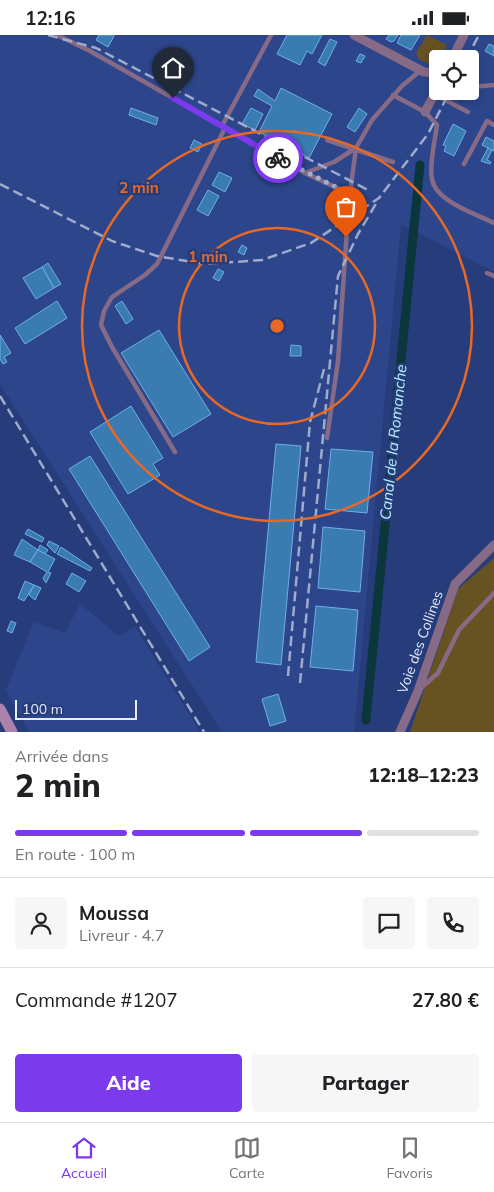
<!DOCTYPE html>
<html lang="fr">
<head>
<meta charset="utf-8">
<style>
  :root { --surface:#fff; --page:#f6f6f6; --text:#202124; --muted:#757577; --line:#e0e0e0; --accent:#7c3aed }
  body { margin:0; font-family:Mulish,sans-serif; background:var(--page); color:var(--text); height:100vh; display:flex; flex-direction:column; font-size:19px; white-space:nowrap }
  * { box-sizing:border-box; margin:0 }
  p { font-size:16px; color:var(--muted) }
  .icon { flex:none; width:28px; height:28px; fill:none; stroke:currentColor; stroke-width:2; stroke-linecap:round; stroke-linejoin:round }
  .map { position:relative; height:697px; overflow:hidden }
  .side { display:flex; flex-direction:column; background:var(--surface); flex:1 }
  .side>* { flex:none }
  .fabs { position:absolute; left:429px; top:15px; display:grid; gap:10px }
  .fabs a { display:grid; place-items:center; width:50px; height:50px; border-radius:5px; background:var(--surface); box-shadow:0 2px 8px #0003; font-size:25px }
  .scale { position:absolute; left:15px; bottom:12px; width:122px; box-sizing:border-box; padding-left:5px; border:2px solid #e6edfc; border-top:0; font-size:14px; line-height:18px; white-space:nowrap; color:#e6edfc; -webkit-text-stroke:4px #273d7b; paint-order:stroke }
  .pin { position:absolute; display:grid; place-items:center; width:42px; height:42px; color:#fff; margin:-51px -21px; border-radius:50% 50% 50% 0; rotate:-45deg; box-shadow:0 0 5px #0007 }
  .pin .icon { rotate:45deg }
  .courier { position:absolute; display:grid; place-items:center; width:50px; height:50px; margin:-25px; border:4px solid #7c3aed; border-radius:50%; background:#fff; color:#222; box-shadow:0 1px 6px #0007 }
  .headline em { font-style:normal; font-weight:800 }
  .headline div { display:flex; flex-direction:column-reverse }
  .headline { display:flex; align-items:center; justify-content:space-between; height:85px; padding:0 15px }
  h1 { font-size:32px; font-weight:800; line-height:38px }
  .bar { display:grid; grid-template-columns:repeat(4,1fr); gap:8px 5px; align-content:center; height:60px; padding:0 15px }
  .bar i { height:6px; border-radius:4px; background:var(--line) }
  .bar .on { background:var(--accent) }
  .bar p { grid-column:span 4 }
  .line { display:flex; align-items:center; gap:12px; padding:0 15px; border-top:1px solid var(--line) }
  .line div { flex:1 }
  .round { display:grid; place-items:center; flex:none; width:52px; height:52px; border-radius:5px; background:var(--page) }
  .button { display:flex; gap:10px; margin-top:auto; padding:10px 15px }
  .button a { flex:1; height:58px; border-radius:5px; background:var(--accent); color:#fff; font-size:20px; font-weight:800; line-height:58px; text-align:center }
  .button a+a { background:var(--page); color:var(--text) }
  .status { display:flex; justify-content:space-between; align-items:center; height:35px; padding:0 25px; background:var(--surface); direction:ltr }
  .status svg { height:14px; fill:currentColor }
  .tab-bar { display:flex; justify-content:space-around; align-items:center; height:70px; border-top:1px solid var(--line); background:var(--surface); font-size:14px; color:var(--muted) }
  .tab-bar a { display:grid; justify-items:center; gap:2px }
  .tab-bar .on { color:var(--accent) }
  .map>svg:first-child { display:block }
  .built { fill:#2d468b; fill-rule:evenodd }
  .green { fill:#675322 }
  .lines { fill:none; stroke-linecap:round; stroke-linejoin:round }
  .canal { stroke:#0a363c; stroke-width:9 }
  .building { fill:#3a7cb2; stroke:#6dafe9 }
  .lane { stroke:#876b86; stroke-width:4.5 }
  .street { stroke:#876b86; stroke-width:9 }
  .secondary { stroke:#ac81ac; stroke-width:11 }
  .rail { stroke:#9fabcc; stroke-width:2.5; stroke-dasharray:10 5; stroke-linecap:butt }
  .done { stroke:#a3afcf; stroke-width:5; stroke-dasharray:0 9 }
  .route { stroke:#7c3aed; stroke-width:6 }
  .ring { fill:none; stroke:#e86824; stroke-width:2.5 }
  .labels { text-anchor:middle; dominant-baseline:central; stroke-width:5; stroke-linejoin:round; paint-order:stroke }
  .street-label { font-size:14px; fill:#e6edfc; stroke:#273d7b }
  .water-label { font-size:15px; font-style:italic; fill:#b6f0f8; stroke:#273d7b }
  .centre { fill:#e86824; stroke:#273d7b; stroke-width:2.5 }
  .ring-label { font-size:15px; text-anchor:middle; font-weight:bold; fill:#e86824; stroke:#273d7b; stroke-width:5; stroke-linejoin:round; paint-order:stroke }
</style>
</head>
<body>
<div class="status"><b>12:16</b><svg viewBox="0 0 49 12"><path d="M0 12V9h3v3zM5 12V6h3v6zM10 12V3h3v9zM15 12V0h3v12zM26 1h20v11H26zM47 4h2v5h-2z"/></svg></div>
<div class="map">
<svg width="494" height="697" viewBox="0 0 494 697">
  <rect width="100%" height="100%" fill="#273d7b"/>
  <g class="built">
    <path d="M 0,0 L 494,0 L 494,237 L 401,189 L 354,697 L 222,697 L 0,349 ZM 438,24 L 470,24 L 470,56 L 438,56 Z"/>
    <path d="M 80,569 L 119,601 L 135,592 L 200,697 L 29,697 L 6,655 L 34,587 L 65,598 Z"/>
  </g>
  <g class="green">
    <path d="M 427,0 L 447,10 L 441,24 L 438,24 L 436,33 L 419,24 L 416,18 Z"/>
    <path d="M 494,523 L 494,697 L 410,697 L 458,554 Z"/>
  </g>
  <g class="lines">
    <path class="canal" d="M 366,685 L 420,130"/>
  </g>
  <g class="building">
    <path d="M 99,0 L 114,0 L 114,1 L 108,12 L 96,5 Z"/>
    <path d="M 287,0 L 322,0 L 312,19 L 307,16 L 300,30 L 277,19 Z"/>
    <path d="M 389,0 L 398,0 L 394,6 L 391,7 L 386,4 Z"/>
    <path d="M 401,0 L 420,0 L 411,15 L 397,8 Z"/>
    <path d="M 330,4 L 337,7 L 325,31 L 318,27 Z"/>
    <path d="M 489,9 L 494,11 L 494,21 L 485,16 Z"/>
    <path d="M 360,19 L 365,21 L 361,28 L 356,26 Z"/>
    <path d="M 281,53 L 332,79 L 309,123 L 259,97 L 272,71 L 254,61 L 258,54 L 275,66 Z"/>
    <path d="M 131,73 L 158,83 L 156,90 L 129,80 Z"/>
    <path d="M 251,73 L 263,79 L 255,95 L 242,89 Z"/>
    <path d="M 359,73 L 367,79 L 355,97 L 347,92 Z"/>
    <path d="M 453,89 L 466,96 L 454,121 L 444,116 L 446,111 L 443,110 Z"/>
    <path d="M 486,102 L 494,106 L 494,116 L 482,110 Z"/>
    <path d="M 194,105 L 202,109 L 198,117 L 190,113 Z"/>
    <path d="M 488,113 L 492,115 L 487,125 L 491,127 L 490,129 L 481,126 Z"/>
    <path d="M 219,137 L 232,143 L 225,157 L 212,150 Z"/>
    <path d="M 208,155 L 219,161 L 208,181 L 197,175 Z"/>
    <path d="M 242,210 L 247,213 L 244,220 L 238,217 Z"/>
    <path d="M 48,228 L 61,249 L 54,253 L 42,232 Z"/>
    <path d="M 42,232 L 54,253 L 36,264 L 23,243 Z"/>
    <path d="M 218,234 L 224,237 L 219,246 L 213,243 Z"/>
    <path d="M 57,266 L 67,283 L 25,309 L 15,293 Z"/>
    <path d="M 122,266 L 133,284 L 126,289 L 115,271 Z"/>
    <path d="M 159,295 L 211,379 L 173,402 L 121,318 Z"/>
    <path d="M 0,300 L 11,318 L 4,322 L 7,327 L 3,329 L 0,324 Z"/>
    <path d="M 291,310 L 301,311 L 301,321 L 290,321 Z"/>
    <path d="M 131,371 L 163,423 L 153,429 L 160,440 L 128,459 L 90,397 Z"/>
    <path d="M 276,409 L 301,411 L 281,630 L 256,627 Z"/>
    <path d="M 331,414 L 373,417 L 367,478 L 325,474 Z"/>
    <path d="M 90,421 L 210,612 L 189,626 L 69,434 Z"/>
    <path d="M 323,492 L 365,496 L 360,557 L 318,553 Z"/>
    <path d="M 28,494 L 44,503 L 42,507 L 25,499 Z"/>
    <path d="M 22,504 L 38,515 L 30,527 L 14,520 Z"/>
    <path d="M 49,506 L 59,511 L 55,518 L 47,510 Z"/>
    <path d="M 40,510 L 48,515 L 45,519 L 38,515 Z"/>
    <path d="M 61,512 L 92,533 L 90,536 L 57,519 Z"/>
    <path d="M 38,515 L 55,524 L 48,537 L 51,538 L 46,548 L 43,543 L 47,537 L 30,527 Z"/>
    <path d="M 72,538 L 86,546 L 79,557 L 66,549 Z"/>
    <path d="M 25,546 L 34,550 L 24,566 L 18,563 Z"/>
    <path d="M 34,550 L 41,553 L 35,565 L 29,560 Z"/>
    <path d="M 316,571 L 358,575 L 353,636 L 310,632 Z"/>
    <path d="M 11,586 L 16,588 L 12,598 L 7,596 Z"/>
    <path d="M 278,659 L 286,686 L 270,691 L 262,664 Z"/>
  </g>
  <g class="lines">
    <g class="lane">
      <path d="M 57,0 L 90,16 L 305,138 L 350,159"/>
      <path d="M 470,52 L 494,50"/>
      <path d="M 434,59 L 468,77"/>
      <path d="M 393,60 L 425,77 L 437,90 C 435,106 429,128 432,144 C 435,166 476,179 494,188"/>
      <path d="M 222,91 L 271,0"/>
      <path d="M 327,105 L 393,127"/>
      <path d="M 464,129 L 487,86 L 494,90"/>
      <path d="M 305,138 L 334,127 L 356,113 L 372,85 L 402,51 L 421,35"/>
      <path d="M 487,238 L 494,241"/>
      <path d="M 327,403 L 338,326 L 349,165 L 356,113"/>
      <path d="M 175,417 L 112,312 L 101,290 L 104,276 L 112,262 L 145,240 L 157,229 L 225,93"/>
      <path d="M 421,653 L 438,638 L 459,595 L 494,558"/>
    </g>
    <g class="street">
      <path d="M 354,0 L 424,37 L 438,38"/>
      <path d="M 452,24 L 464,0"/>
      <path d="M 425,77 L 438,52"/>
      <path d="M 400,697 L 418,656 L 455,549 L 494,510"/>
    </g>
    <path class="secondary" d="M 0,674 L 12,697"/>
    <g class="rail">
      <path d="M 48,0 L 96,13 L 368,155"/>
      <path d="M 466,24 L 479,0"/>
      <path d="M 0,149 L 112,206 L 157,221 L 204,229 L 262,225 L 311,208 L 379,163 L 428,99 L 450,56"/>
      <path d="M 0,361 L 204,697"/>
      <path d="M 288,641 L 310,387 L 324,334"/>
      <path d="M 300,648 L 338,241 L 358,199 L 377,167"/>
    </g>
  </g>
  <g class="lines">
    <path class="done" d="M 278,123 L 350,159 L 346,202"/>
    <path class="route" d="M 173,63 L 278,123"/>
  </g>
  <g class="ring">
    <circle cx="277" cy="291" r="98"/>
    <circle cx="277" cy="291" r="195"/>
  </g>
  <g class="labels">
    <g class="street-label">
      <text transform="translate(420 607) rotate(-70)">Voie des Collines</text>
    </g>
    <g class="water-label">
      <text transform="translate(393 407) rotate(-84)">Canal de la Romanche</text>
    </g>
  </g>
  <circle cx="277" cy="291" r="8" class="centre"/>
  <g class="ring-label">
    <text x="139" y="158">2 min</text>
    <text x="208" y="227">1 min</text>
  </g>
</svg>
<div class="fabs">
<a><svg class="icon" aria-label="locate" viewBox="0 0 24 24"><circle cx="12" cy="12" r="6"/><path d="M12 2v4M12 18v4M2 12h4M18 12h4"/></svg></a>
</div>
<div class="scale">100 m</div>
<div class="pin" style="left:346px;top:202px;background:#ea580c"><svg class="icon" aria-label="bag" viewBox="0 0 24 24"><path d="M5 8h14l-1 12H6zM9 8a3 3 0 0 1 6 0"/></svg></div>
<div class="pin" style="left:173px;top:63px;background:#1f2937"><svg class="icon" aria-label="home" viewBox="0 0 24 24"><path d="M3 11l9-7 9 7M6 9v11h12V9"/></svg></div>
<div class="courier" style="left:278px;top:123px"><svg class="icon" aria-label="bike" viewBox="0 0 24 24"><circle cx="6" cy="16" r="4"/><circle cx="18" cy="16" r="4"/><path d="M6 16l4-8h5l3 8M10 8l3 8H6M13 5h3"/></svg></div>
</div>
<section class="side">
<div class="headline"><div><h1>2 min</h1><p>Arrivée dans</p></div><em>12:18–12:23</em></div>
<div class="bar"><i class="on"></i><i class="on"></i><i class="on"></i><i></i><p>En route · 100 m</p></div>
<div class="line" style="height:90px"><a class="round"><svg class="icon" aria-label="person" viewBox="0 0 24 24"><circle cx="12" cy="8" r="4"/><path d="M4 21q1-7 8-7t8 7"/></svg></a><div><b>Moussa</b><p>Livreur · 4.7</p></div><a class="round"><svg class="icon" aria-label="chat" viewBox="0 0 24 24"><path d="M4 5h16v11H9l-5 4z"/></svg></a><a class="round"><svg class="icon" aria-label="phone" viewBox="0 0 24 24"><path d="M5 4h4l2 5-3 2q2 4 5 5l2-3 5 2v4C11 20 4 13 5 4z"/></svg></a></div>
<div class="line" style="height:65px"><div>Commande #1207</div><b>27.80 €</b></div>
<div class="button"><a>Aide</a><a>Partager</a></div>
</section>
<nav class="tab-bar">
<a class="on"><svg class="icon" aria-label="home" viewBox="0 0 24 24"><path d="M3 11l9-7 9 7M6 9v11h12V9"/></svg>Accueil</a>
<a><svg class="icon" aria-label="map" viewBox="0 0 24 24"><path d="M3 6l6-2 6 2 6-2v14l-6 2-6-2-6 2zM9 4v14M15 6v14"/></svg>Carte</a>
<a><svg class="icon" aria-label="saved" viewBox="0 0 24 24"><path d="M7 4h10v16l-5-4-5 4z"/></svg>Favoris</a>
</nav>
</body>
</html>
